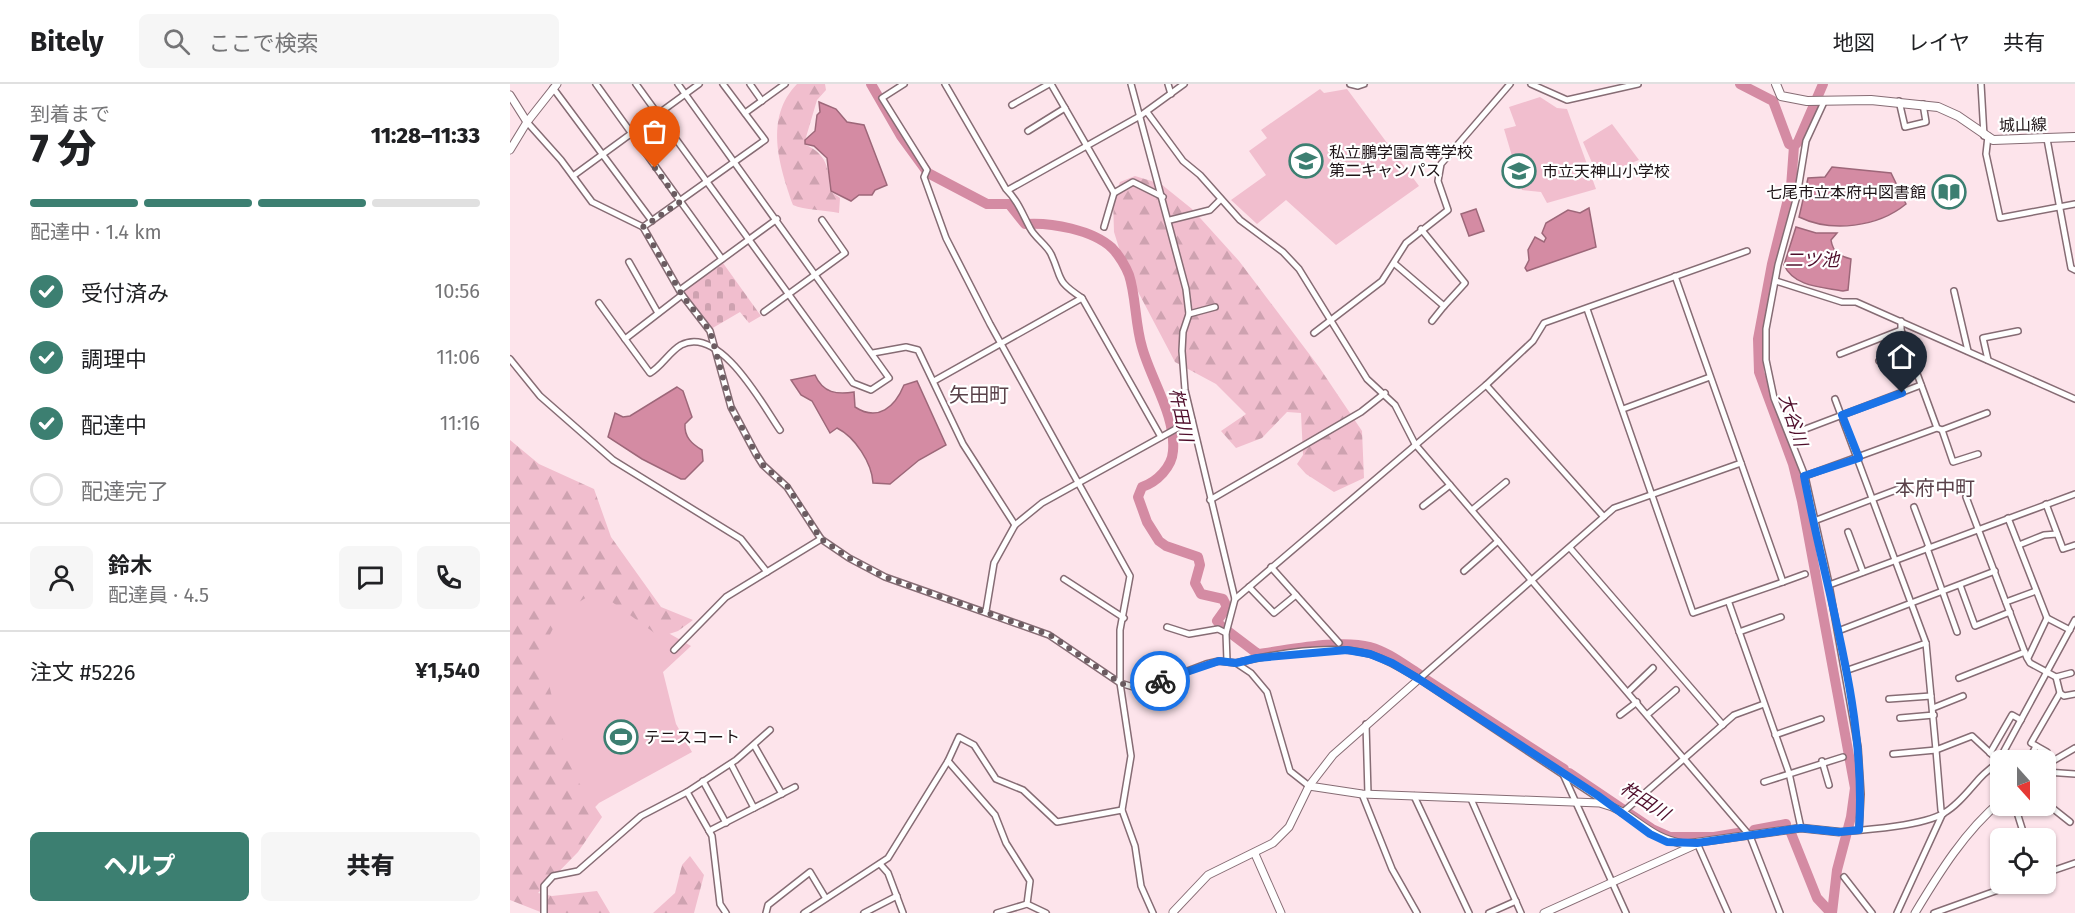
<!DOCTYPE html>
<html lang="ja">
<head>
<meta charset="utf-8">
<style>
  :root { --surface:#fff; --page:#f6f6f6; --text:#202124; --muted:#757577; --line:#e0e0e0; --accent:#3c7f71 }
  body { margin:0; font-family:"Fira Sans","Noto Sans JP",sans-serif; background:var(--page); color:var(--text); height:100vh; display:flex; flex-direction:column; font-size:22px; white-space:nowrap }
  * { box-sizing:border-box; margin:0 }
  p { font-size:20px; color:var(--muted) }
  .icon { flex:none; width:33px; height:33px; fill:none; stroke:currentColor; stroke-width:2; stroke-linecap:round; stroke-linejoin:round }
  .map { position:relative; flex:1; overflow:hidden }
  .sheet { display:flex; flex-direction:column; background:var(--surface); width:510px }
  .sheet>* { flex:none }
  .needle { width:39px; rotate:159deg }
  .fabs { position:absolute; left:1480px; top:666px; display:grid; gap:12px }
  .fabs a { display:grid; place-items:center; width:66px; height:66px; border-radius:9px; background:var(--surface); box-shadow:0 2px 4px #0004; font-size:30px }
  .pin { position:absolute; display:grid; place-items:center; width:51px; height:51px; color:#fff; margin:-62px -26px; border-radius:50% 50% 50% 0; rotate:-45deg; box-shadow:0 0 6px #0007 }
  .pin .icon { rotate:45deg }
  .courier { position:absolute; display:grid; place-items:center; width:60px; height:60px; margin:-30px; border:4px solid #1a73e8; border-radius:50%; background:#fff; color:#222; box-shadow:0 2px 8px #0007 }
  .summary em { font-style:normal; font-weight:800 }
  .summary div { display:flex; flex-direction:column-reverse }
  .summary { display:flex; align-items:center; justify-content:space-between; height:102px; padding:0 30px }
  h1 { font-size:39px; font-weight:800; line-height:45px }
  .bar { display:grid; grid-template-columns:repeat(4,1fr); gap:9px 6px; align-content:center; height:72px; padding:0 30px }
  .bar i { height:8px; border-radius:4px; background:var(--line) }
  .bar .on { background:var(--accent) }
  .bar p { grid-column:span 4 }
  .line { display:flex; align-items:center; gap:15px; padding:0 30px; border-top:2px solid var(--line) }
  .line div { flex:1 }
  .round { display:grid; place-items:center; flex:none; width:63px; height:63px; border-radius:9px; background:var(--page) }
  ol { padding:0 30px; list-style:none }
  li { display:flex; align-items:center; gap:18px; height:66px }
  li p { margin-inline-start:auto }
  li .icon { padding:6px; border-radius:50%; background:var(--accent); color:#fff; stroke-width:4 }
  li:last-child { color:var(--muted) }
  li i { width:33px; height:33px; border:3px solid var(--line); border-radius:50% }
  .button { display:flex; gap:12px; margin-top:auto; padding:12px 30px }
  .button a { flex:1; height:69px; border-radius:9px; background:var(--accent); color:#fff; font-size:24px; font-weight:800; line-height:69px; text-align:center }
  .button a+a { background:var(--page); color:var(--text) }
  header { display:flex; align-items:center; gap:36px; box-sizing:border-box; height:84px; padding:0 30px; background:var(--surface); border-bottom:2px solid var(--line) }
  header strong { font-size:28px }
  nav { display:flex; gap:33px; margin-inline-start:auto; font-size:21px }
  .search { width:420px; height:54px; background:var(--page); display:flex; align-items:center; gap:15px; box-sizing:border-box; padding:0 21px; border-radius:9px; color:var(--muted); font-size:22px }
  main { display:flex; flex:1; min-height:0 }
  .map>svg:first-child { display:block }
  .green { fill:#f1bece }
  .forest { fill:url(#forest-firs) }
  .cemetery { fill:url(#cemetery-stones) }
  .water { fill:#d48ba3; stroke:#9d6779; stroke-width:1.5 }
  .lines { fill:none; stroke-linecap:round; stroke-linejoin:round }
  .river { stroke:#d48ba3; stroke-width:10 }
  .minor-casing { stroke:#866c74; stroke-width:8 }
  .tertiary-casing { stroke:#866c74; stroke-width:9 }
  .secondary-casing { stroke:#866c74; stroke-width:10 }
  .minor { stroke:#fff; stroke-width:5 }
  .tertiary { stroke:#fff; stroke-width:7 }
  .secondary { stroke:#fff; stroke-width:8 }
  .done { stroke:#6b5c61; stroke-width:6; stroke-dasharray:0 10.8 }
  .route { stroke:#1a73e8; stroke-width:8 }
  .labels { text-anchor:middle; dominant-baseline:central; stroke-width:4.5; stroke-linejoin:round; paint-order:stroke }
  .street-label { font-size:16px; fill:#1d1316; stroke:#fff }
  .poi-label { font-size:16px; fill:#1d1316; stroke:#fff; text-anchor:start }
  .water-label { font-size:18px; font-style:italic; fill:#4f0e2b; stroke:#fff }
  .quarter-label { font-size:20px; fill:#5a424a; stroke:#fff }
</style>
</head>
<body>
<header>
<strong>Bitely</strong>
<div class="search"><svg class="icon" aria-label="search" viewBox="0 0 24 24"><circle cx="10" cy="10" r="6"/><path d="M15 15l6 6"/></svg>ここで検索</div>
<nav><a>地図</a><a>レイヤ</a><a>共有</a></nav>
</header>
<main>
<section class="sheet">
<div class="summary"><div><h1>7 分</h1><p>到着まで</p></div><em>11:28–11:33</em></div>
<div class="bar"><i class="on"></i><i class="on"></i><i class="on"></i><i></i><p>配達中 · 1.4 km</p></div>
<ol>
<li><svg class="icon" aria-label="check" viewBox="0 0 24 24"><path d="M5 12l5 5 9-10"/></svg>受付済み<p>10:56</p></li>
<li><svg class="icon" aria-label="check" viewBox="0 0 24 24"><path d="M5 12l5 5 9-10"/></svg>調理中<p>11:06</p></li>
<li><svg class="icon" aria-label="check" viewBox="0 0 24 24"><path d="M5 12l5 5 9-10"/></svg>配達中<p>11:16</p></li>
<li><i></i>配達完了</li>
</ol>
<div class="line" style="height:108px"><a class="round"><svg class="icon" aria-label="person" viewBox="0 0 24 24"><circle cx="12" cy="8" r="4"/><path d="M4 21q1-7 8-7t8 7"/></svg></a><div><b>鈴木</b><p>配達員 · 4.5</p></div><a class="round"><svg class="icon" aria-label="chat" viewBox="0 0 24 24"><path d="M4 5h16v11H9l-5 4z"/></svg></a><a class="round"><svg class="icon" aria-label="phone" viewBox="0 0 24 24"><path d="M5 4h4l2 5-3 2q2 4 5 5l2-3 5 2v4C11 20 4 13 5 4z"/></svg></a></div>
<div class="line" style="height:78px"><div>注文 #5226</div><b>¥1,540</b></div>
<div class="button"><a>ヘルプ</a><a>共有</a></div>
</section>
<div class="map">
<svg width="1565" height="829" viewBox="0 0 1565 829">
  <defs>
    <pattern id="forest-firs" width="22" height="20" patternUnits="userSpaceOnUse" patternTransform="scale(1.5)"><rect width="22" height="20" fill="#f1bece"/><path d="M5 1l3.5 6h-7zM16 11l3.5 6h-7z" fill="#cea2b0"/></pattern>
    <pattern id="cemetery-stones" width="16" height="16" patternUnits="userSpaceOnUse" patternTransform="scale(1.5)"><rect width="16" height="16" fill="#f1bece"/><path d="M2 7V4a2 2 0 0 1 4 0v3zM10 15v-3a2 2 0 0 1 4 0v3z" fill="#cea2b0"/></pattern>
  </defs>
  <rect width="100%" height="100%" fill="#fde4eb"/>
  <g class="green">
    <path d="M 810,5 L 814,9 L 837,5 L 909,102 L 826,161 L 776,116 L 747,140 L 721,116 L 756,91 L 739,67 L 757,54 L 751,46 Z"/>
    <path d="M 1030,13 L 1047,24 L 1057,25 L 1086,105 L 1037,119 L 1031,108 L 1012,106 L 994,45 L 1006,42 L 999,23 Z"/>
    <path d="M 1102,40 L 1129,76 L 1093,90 L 1090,84 L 1083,81 L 1073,58 Z"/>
    <path d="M 0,365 L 139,538 L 181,562 L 153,588 L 166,640 L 182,668 L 89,719 L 65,744 L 46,773 Z"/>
  </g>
  <g class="forest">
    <path d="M 287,0 L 315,0 L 316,6 L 307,16 L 294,60 C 317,70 319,84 320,107 L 330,114 L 329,129 C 315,126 294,126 283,121 C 269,81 254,34 287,0 Z"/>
    <path d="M 625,92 L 651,100 L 682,125 L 729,177 L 809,283 L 852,347 L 854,394 L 824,408 L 796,390 L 787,380 L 793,371 L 791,329 L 777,328 L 752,354 L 726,364 L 711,347 L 736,330 L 706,300 L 665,278 L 615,183 L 604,148 L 603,116 L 610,98 Z"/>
    <path d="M 0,356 L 29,380 L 84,405 L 101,453 L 151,523 L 183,536 L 168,547 L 150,553 L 87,507 L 51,529 L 31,568 L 57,674 L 67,696 L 92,733 L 68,768 L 28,809 L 42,812 L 87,807 L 100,829 L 33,829 L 0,816 Z"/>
    <path d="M 180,772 L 194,791 L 184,829 L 143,829 L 165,809 L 172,781 Z"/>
  </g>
  <path class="cemetery" d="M 213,179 L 251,232 L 239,239 L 230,228 L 201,245 L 175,211 L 175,206 Z"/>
  <g class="water">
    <path d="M 309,18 L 326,25 L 337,38 L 354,41 L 377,101 L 365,106 L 362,111 L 349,111 L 341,117 L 321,107 L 317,74 L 304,62 L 295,60 L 295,56 L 305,47 L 307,31 L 310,28 Z"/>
    <path d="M 1322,83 L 1381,89 L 1396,120 C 1368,143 1322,149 1289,133 L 1298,94 L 1315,93 Z"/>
    <path d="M 1079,124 L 1086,163 L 1017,187 L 1015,184 L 1019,176 L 1018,166 L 1025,153 L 1034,158 L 1036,154 L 1032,149 L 1036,139 L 1058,126 L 1070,129 Z"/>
    <path d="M 966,125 L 974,147 L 959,152 L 951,130 Z"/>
    <path d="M 1286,143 L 1306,149 L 1327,149 L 1321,156 C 1323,169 1330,172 1341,175 L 1338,206 L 1333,207 C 1312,203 1284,203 1274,181 Z"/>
    <path d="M 305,291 C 313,309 327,311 344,308 L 345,323 C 368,338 385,323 394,301 L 407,297 L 436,361 L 409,376 L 380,400 L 363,399 C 362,379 345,353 327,344 L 320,349 L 302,317 L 291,311 L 281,296 Z"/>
    <path d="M 167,303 L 173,307 L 182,333 L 175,340 C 174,353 182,360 192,366 L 193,377 L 175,395 L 171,395 L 132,375 L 98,353 L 105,329 L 113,333 L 120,332 Z"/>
  </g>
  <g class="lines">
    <g class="river">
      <path d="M 361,0 L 391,52 L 418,89 L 477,120 L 499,120 L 515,140 C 541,138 583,146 602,164 C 609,171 616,183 619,191 C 626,212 625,240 632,263 C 641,296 666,332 663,367 C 662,383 647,398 632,403 L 628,413 L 637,438 L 649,457 L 656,462 L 688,473 L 690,481 L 685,499 L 691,510 L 713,515 L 717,523 L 707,537 L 711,542 L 748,570 C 780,566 829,555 860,563 C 878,568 893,580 909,590"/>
      <path d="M 1230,0 L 1263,17 L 1279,60 L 1284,62"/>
      <path d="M 1313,0 L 1288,58 L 1284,62 L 1281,103 L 1262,180 L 1248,255 L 1249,288 L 1283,380 L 1292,417 L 1345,704 L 1341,733 L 1327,786 L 1322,829"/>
      <path d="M 915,595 L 1054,685"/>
      <path d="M 1059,689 L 1142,745 L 1160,753 L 1204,753 L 1234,748"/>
      <path d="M 1244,746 L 1276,740"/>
      <path d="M 1281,749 L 1307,814 L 1321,829"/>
    </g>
    <defs>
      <g id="minor">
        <path d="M 86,0 L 212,175"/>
        <path d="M 126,0 L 343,299 L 361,306 L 379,294 L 168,0"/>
        <path d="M 240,0 L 252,17"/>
        <path d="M 394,0 L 372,14 L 417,86 L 414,93 L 436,154 L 480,240 L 620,492 L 610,546 L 610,599 L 621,672 L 612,726 L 625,762 L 631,802 L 643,829"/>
        <path d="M 435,0 L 496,105 C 508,117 512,129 520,144 C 525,154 536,160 541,170 C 553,196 545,196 572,214 L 651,353"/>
        <path d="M 541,0 L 604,109 L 623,98 L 653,113"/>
        <path d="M 621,0 L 676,205 L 679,230 L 673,248 L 672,267 L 675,306 L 725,515 L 716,549 L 717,577"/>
        <path d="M 658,0 L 661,10"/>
        <path d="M 840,0 L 848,2 L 854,0"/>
        <path d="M 1021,0 L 1057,16 L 1128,0"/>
        <path d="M 1471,0 L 1474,52"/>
        <path d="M 43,4 L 142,137"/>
        <path d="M 1389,17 L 1395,43 L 1416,38 L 1413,20"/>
        <path d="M 1314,18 L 1296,57 L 1287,112 L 1268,181 L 1256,245 L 1256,276 L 1264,314 L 1295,392 L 1318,495 L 1348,663 L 1351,710 L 1349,746"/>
        <path d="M 502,21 L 539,0"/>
        <path d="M 637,28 L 673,77 L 690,91 L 730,136 L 773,168 L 789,185 L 857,295 L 885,321 L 905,360 L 1240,752 L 1270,829"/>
        <path d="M 235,29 L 275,0"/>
        <path d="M 17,38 L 51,76 L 82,118 L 133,143 L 172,211 L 200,247 L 221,323 L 246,370 L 253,381 L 277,403 L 311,455 L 339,474 L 375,493 L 539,551 L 610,599 L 630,605 L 696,580 L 709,577 L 726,579 L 741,589 L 757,608 L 780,687 L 799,702"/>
        <path d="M 518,47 L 555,24"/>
        <path d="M 1478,52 L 1476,70 L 1490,134 L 1565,120"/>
        <path d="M 1537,55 L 1561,184 L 1565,186"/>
        <path d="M 63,92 L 189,0"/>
        <path d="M 498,106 L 630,32 L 674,0"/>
        <path d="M 660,136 L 700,126 L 711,115"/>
        <path d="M 133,143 L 255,56 L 213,0"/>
        <path d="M 594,143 L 604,109"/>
        <path d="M 119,178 L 148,229"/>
        <path d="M 885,180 L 934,222 L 955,199 L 911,145"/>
        <path d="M 1266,197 L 1332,218 L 1346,218 L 1565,315"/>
        <path d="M 170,206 L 267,135"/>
        <path d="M 1444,207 L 1458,267"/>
        <path d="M 172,211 L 115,255 L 140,289 C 152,282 159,268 171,261 C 210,241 252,320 270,346"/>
        <path d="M 89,219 L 115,255"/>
        <path d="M 1077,225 L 1183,529 L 1273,498 L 1165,192"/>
        <path d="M 254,228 L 335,169 L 312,136"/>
        <path d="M 679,230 L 705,223"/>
        <path d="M 922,237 L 934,222"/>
        <path d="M 1391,237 L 1391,246 L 1427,344 L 1432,346 L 1443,378 L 1468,370"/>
        <path d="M 804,249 L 872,197 L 896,159 L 938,126 L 928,97 L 931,80 L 1000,0"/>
        <path d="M 363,269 L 396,263 L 408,266 L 453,360 L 505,441"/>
        <path d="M 1330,270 L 1391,246"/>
        <path d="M 0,275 L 30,312 L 103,376 L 231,455 L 257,488"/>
        <path d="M 1478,276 L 1473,254 L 1508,247"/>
        <path d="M 1369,277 L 1399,267"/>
        <path d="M 424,297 L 572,214"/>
        <path d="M 976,301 L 1094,433"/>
        <path d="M 1325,315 L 1416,559 L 1426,666 L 1462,652 L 1491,679"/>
        <path d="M 1113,325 L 1200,293"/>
        <path d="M 1432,346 L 1477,329"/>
        <path d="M 1285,349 L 1411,301"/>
        <path d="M 1295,392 L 1427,344"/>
        <path d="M 1456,413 L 1517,574 L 1520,579 L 1546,593"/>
        <path d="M 700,416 L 851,328 L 875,309"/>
        <path d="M 1536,420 L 1553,465 L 1565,461"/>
        <path d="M 913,422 L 940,401"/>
        <path d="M 1404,423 L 1419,463"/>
        <path d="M 962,426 L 996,398"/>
        <path d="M 1498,434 L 1537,534"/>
        <path d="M 1304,437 L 1394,403"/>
        <path d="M 1338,448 L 1353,488"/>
        <path d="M 1509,461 L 1534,451 L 1547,450"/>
        <path d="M 1060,464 L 1213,641"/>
        <path d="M 1417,464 L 1447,548"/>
        <path d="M 954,487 L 988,457"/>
        <path d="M 554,495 L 614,534"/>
        <path d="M 1273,498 L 1295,490"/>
        <path d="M 1319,501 L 1565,410"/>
        <path d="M 1450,501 L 1465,542 L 1500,528"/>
        <path d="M 739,503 L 764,529 L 786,511 L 761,483"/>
        <path d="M 786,511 L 829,559"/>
        <path d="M 725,515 L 976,301 L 1023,257 L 1034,239 L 1237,167"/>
        <path d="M 1496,518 L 1526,507"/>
        <path d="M 1219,519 L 1279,689 L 1291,744"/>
        <path d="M 476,527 L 484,479 L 505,441 L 532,419 L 682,336"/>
        <path d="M 657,543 L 679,550 L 708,545 L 716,549"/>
        <path d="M 1328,547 L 1485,487"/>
        <path d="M 1229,548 L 1271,533"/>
        <path d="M 164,566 L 216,513 L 311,455"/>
        <path d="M 1518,574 L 1537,534 L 1560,546"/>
        <path d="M 726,579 C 763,570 823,559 859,570 C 877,575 893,586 909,595 L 1099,721"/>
        <path d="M 1335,587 L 1416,559"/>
        <path d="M 1449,594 L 1515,568"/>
        <path d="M 909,595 L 1104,424 L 1231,379"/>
        <path d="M 1118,608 L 1143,584"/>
        <path d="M 1550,609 L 1546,593 L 1561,589"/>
        <path d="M 1379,615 L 1421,612"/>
        <path d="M 1423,624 L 1453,612"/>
        <path d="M 1138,630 L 1166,606"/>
        <path d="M 1110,631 L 1127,618"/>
        <path d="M 1390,634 L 1424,631"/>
        <path d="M 856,640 L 858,710"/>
        <path d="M 1265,651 L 1311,635"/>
        <path d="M 244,661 L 272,710"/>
        <path d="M 1537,668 L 1521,659 L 1550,609 L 1554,612 L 1565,610"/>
        <path d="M 1480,669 L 1502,631 L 1511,636"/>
        <path d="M 1383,670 L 1426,666 L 1431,726 L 1433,730"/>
        <path d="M 1519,676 L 1526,662"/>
        <path d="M 438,677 L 485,731 L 496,759 L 520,797 L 517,820"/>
        <path d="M 1312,677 L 1319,701"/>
        <path d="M 221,680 L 244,724"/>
        <path d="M 1536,681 L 1565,664"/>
        <path d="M 1536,688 L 1565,690"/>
        <path d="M 1053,690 L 1116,829"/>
        <path d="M 193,697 L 216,739"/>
        <path d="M 1254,698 L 1333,673"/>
        <path d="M 177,708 L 202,752 L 210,820 L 216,829"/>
        <path d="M 852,710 L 882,785 L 907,829"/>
        <path d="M 904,712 L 959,829"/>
        <path d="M 961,715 L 1011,829"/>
        <path d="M 1536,719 L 1560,738"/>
        <path d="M 1505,722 L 1515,754"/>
        <path d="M 1112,729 L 1224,631 L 1254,620"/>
        <path d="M 199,747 L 285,703"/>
        <path d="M 1329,748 C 1355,746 1413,742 1434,729 C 1448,721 1459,706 1470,694 C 1480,683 1489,681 1494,667 L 1565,536"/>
        <path d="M 1187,759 L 1218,829"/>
        <path d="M 370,780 L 378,789 L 393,829"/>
        <path d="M 1536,789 L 1565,779"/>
        <path d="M 1334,793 L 1362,829"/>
        <path d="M 34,829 L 34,802 L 43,792 L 68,787 L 131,732 L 177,708 L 226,676 L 260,646"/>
        <path d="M 256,829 L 258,821 L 300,788 L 315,813"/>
        <path d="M 294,829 L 378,774 L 438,677 L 449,653 L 464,661 L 486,695 L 513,706 L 547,738 L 612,726"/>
        <path d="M 354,829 L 387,812"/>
        <path d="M 487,829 L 517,820 L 536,829"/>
        <path d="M 979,829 L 1006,817"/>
        <path d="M 1387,829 L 1432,731"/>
        <path d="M 1424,829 L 1505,800"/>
      </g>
      <g id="tertiary">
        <path d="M 0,11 L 17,38"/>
        <path d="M 0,66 L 17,38 L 47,0"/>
        <path d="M 799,702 L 852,710 L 1090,719 C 1124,727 1135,754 1175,760 L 1291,744 L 1329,748"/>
        <path d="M 745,770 L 771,829"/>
        <path d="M 663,828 L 698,791 L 763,759 L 779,743 L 799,702 L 823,671 L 909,595"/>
        <path d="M 1034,829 L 1185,761"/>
        <path d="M 1405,829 C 1429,789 1455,747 1491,717"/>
      </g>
      <path id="secondary" d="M 1266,0 L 1271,12 L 1297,17 L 1361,16 L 1428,23 L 1448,32 L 1483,56 L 1565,53"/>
    </defs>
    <use href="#minor" class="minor-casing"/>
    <use href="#tertiary" class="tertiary-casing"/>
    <use href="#secondary" class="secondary-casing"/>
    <use href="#minor" class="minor"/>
    <use href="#tertiary" class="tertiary"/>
    <use href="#secondary" class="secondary"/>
  </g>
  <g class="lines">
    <path class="done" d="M 145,84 L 170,118 L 133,143 L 172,211 L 200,247 L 221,323 L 246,370 L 253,381 L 278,403 L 311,455 L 339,474 L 375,493 L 540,551 L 610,599 L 630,605 L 650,597"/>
    <path class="route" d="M 650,597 L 709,577 L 726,579 L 747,574 L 837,566 L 860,570 L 882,579 L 909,595 L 1087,711 L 1140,750 L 1157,758 L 1187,759 L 1291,744 L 1329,748 L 1349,746 C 1357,626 1316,509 1294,392 L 1349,374 L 1332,331 L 1392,309"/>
  </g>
  <defs>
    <symbol id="school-ring" viewBox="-11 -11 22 22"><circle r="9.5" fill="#fff" stroke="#3c7f71" stroke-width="1.5"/><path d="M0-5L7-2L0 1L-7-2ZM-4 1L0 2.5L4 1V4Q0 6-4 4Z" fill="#3c7f71"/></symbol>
    <symbol id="library-ring" viewBox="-11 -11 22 22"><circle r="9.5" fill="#fff" stroke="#3c7f71" stroke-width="1.5"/><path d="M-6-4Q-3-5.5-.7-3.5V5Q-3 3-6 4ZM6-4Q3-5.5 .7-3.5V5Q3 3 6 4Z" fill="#3c7f71"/></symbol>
    <symbol id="stadium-ring" viewBox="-11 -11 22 22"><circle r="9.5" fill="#fff" stroke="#3c7f71" stroke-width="1.5"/><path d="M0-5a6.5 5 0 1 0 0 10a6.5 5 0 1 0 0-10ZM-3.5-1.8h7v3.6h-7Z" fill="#3c7f71"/></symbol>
  </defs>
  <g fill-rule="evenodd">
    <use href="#school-ring" x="777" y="58" width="38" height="38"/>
    <use href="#school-ring" x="990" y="68" width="38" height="38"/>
    <use href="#library-ring" x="1420" y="89" width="38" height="38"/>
    <use href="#stadium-ring" x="92" y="634" width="38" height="38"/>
  </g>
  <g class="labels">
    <g class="street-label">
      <text transform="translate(1513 41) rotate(-1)">城山線</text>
    </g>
    <g class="poi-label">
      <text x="819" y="68">私立鵬学園高等学校<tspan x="819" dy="18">第二キャンパス</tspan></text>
      <text x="1032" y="87">市立天神山小学校</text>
      <text x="1416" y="108" text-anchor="end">七尾市立本府中図書館</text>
      <text x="134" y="653">テニスコート</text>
    </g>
    <g class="water-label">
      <text x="1302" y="176">二ツ池</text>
      <text transform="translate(671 331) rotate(78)">杵田川</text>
      <text transform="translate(1283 336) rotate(72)">大谷川</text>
      <text transform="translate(1135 717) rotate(33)">杵田川</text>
    </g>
    <g class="quarter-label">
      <text x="469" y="311">矢田町</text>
      <text x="1425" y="404">本府中町</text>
    </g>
  </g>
</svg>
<div class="fabs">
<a><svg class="needle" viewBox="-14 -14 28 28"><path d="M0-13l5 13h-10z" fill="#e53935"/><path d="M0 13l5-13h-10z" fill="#757577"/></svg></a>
<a><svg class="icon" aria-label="locate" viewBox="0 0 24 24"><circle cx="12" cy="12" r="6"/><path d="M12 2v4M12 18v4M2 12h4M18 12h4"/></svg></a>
</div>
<div class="pin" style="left:145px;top:84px;background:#ea580c"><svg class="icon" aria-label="bag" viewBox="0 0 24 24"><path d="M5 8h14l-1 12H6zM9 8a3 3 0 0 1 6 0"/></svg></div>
<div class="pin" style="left:1392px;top:309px;background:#1f2937"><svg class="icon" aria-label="home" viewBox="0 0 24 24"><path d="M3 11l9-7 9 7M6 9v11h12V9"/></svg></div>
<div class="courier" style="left:650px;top:597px"><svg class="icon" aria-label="bike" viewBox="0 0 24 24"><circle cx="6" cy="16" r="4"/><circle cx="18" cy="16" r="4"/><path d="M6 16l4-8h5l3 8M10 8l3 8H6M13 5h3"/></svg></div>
</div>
</main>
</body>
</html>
